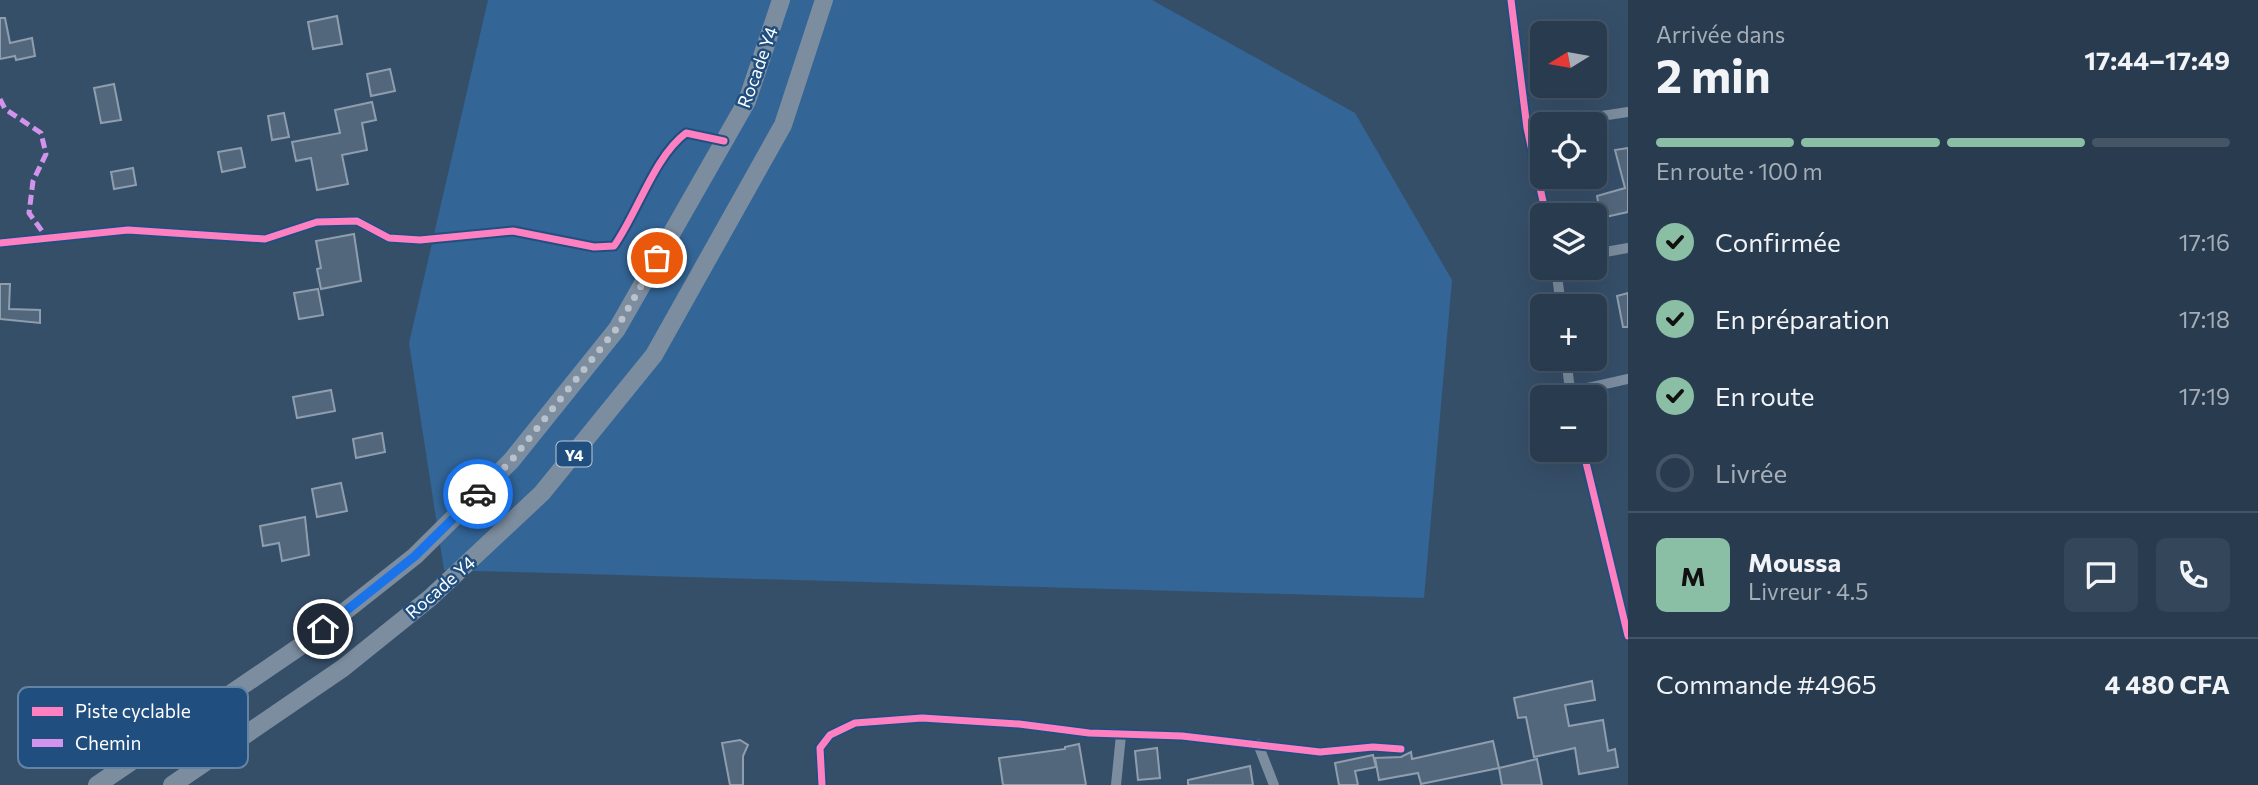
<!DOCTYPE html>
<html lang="fr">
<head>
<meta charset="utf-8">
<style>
  :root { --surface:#283b4f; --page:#344659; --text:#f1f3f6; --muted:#a5adb7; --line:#456; --accent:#8abfa5 }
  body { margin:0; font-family:Commissioner,sans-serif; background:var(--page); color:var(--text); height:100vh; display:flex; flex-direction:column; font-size:26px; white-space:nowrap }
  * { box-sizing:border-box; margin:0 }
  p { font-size:23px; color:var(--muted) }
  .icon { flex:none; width:38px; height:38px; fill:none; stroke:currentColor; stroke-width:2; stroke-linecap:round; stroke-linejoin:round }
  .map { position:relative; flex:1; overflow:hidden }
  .details { display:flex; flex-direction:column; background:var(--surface); width:630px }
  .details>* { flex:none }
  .needle { width:46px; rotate:259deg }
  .tools { position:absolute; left:1530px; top:21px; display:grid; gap:14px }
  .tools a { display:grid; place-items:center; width:77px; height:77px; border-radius:10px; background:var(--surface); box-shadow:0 7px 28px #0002,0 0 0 2px var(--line); font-size:35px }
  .pin { position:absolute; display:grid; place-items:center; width:60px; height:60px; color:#fff; margin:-30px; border:4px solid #fff; border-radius:50%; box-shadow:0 2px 7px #0007 }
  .courier { position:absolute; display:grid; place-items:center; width:70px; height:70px; margin:-35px; border:5px solid #1a73e8; border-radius:50%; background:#fff; color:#222; box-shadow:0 2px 9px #0007 }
  .overview em { font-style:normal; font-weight:700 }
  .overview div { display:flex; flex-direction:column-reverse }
  .overview { display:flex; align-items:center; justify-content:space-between; height:119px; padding:0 28px }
  h1 { font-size:46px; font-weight:700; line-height:52px }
  .bar { display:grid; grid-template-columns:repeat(4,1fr); gap:10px 7px; align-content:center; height:84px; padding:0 28px }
  .bar i { height:9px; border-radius:5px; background:var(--line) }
  .bar .on { background:var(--accent) }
  .bar p { grid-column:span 4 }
  .line { display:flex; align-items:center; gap:18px; padding:0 28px; border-top:2px solid var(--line) }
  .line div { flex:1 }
  .round { display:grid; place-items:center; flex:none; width:74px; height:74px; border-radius:10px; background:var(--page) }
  ol { padding:0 28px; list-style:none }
  li { display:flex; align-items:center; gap:21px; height:77px }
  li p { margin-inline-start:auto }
  li .icon { padding:7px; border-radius:50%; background:var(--accent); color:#111; stroke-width:4 }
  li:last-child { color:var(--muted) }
  li i { width:38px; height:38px; border:4px solid var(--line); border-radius:50% }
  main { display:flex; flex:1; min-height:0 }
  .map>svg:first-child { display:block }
  .green { fill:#336596 }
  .building { fill:#53677c; stroke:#8f9eae; stroke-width:2 }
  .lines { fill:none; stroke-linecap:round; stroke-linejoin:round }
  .minor { stroke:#7b8d9f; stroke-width:10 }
  .trunk { stroke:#7c8d9f; stroke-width:18 }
  .quiet { stroke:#d193ec; stroke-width:5; stroke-dasharray:10 5; stroke-linecap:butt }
  .cycleway-casing { stroke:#204f7f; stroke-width:11 }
  .cycleway { stroke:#ff80c0; stroke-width:7 }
  .done { stroke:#b9c1ca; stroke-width:7; stroke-dasharray:0 12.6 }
  .route { stroke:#1a73e8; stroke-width:9 }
  .labels { text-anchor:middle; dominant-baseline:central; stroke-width:5; stroke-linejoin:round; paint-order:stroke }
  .shield { fill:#204f7f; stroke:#bccad9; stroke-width:2 }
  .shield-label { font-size:16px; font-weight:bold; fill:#fff }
  .street-label { font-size:18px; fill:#fff; stroke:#204f7f }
  .key { fill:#204f7f; stroke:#6384a5; stroke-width:2 }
  .key-label { font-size:19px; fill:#fff }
</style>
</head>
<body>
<main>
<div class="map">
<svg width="1628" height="785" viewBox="0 0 1628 785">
  <rect width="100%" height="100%" fill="#364f69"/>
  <path class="green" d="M 488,0 L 1152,0 L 1355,113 L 1452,280 L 1424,598 L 444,570 L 409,343 Z"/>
  <g class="building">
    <path d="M 337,16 L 342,44 L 313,49 L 308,22 Z"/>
    <path d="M 0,18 L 5,18 L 10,43 L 32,38 L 35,56 L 16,60 L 15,56 L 0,59 Z"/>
    <path d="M 390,69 L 395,91 L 371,96 L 367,74 Z"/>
    <path d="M 114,84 L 121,120 L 101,123 L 94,88 Z"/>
    <path d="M 372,102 L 376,120 L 362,123 L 367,150 L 342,155 L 348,184 L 317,190 L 311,158 L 296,161 L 292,142 L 340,133 L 335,110 Z"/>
    <path d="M 284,113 L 289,137 L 272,140 L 268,116 Z"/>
    <path d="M 241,148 L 245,167 L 222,172 L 218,152 Z"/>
    <path d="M 1628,148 L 1628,212 L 1601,218 L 1597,196 L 1625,188 L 1615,150 Z"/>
    <path d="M 133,168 L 136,185 L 114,189 L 111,172 Z"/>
    <path d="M 354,234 L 361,281 L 321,289 L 317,269 L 321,268 L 316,241 Z"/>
    <path d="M 0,284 L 10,284 L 9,309 L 40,310 L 40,323 L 0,319 Z"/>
    <path d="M 318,289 L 323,315 L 299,319 L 294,293 Z"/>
    <path d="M 1628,293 L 1628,327 L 1623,327 L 1617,296 Z"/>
    <path d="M 331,390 L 335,411 L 297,418 L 293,397 Z"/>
    <path d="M 382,433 L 385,452 L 356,458 L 353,439 Z"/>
    <path d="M 341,483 L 347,511 L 317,517 L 312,489 Z"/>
    <path d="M 305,517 L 309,555 L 282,561 L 279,543 L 263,546 L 260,526 Z"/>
    <path d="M 1592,681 L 1595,700 L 1565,705 L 1569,726 L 1603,720 L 1608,751 L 1615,749 L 1618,767 L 1579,774 L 1575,748 L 1534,757 L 1526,717 L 1518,718 L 1514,698 Z"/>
    <path d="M 740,740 L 748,745 L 743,756 L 743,785 L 730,785 L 722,743 Z"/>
    <path d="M 1493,741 L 1499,768 L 1421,784 L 1418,773 L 1379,780 L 1375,758 L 1401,757 L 1411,752 L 1412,759 Z"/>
    <path d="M 1079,744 L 1086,785 L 1003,785 L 999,758 L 1065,749 L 1065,747 Z"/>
    <path d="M 1157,748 L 1160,778 L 1138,780 L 1135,751 Z"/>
    <path d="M 1373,755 L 1376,767 L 1355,771 L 1358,785 L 1339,785 L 1335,763 Z"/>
    <path d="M 1537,759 L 1542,785 L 1502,785 L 1499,768 Z"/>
    <path d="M 1250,766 L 1253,785 L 1188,785 L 1188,780 Z"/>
  </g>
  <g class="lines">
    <g class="minor">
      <path d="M 1511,0 L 1527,128 L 1546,215"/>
      <path d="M 1549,124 L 1628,112"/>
      <path d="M 1527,128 L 1542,125"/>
      <path d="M 0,243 L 128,230 L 265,239 L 317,222 L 357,221 L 389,238 L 420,240 L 513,231 L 594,247 L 614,246 C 638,212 654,157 686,133 L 724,141"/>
      <path d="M 1594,254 L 1628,248"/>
      <path d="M 1556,268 L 1561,306"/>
      <path d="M 1566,359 L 1571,397"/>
      <path d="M 1570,392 L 1628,379"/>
      <path d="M 1583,450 L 1628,636"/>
      <path d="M 1258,744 L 1274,785"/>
      <path d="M 822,785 L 820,748 L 830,735 L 855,723 L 922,718 L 1019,724 L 1089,733 L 1182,736 L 1320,752 L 1373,747 L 1401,749"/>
      <path d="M 1116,785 L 1121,735"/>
    </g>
    <g class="trunk">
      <path d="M 97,785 L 305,643 L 415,556 L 511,461 L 617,329 L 747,101 L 781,0"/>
      <path d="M 172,785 L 343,668 L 430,598 L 542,493 L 654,355 L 783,125 L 824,0"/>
    </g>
    <path class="quiet" d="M 0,99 L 5,109 L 41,133 L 46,154 L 33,181 L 29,213 L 47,238"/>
    <defs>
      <g id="cycleway">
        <path d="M 1511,0 L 1527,128 L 1546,215"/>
        <path d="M 0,243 L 128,230 L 265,239 L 317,222 L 357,221 L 389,238 L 420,240 L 513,231 L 594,247 L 614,246 C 638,212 654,157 686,133 L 724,141"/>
        <path d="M 1583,450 L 1628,636"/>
        <path d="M 822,785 L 820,748 L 830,735 L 855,723 L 922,718 L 1019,724 L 1089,733 L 1182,736 L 1320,752 L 1373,747 L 1401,749"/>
      </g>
    </defs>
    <use href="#cycleway" class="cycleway-casing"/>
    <use href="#cycleway" class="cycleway"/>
  </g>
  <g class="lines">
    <path class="done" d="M 478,494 L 511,461 L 617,328 L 657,258"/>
    <path class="route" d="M 323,629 L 415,556 L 478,494"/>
  </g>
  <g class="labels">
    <rect class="shield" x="556.5" y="441.5" width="35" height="25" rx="5"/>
    <g class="shield-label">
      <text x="574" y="454">Y4</text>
    </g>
    <g class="street-label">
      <text transform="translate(757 67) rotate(-70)">Rocade Y4</text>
      <text transform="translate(440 587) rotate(-41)">Rocade Y4</text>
    </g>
  </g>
  <rect x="18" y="687" width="230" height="81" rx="10" class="key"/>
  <rect x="32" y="707" width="31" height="9" fill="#ff80c0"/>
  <rect x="32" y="739" width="31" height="8" fill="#d193ec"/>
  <g class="key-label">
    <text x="75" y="718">Piste cyclable</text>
    <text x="75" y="750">Chemin</text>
  </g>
</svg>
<div class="tools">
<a><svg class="needle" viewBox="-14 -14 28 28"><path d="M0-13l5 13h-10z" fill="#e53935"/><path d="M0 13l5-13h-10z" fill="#a5adb7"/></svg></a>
<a><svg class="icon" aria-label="locate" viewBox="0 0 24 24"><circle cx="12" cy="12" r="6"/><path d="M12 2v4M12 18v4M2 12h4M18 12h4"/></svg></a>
<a><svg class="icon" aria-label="layers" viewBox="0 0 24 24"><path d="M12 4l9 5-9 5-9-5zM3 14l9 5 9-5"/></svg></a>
<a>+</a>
<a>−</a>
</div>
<div class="pin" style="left:657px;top:258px;background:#ea580c"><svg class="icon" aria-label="bag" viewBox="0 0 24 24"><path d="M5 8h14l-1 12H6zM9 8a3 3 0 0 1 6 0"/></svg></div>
<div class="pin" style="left:323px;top:629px;background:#1f2937"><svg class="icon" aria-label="home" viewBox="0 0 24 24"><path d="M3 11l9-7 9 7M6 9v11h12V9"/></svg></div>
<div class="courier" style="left:478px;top:494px"><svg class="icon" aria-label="car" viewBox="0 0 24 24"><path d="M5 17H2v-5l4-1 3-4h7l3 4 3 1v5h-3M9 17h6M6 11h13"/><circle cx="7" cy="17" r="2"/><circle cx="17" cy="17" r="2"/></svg></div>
</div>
<section class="details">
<div class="overview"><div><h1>2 min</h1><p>Arrivée dans</p></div><em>17:44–17:49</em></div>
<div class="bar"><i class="on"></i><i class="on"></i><i class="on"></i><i></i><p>En route · 100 m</p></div>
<ol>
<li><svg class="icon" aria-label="check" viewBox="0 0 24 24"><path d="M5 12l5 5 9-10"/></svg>Confirmée<p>17:16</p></li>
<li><svg class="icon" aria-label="check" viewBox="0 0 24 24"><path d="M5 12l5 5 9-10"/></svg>En préparation<p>17:18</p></li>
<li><svg class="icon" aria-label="check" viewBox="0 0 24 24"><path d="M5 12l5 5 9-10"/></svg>En route<p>17:19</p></li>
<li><i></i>Livrée</li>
</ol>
<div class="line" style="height:126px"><b class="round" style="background:var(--accent);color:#111">M</b><div><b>Moussa</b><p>Livreur · 4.5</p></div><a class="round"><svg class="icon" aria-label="chat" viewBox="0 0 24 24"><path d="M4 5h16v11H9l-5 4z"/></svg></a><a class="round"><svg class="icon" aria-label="phone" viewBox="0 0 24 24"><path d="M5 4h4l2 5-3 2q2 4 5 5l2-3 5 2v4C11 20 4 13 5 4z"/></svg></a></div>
<div class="line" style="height:91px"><div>Commande #4965</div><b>4 480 CFA</b></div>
</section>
</main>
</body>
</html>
